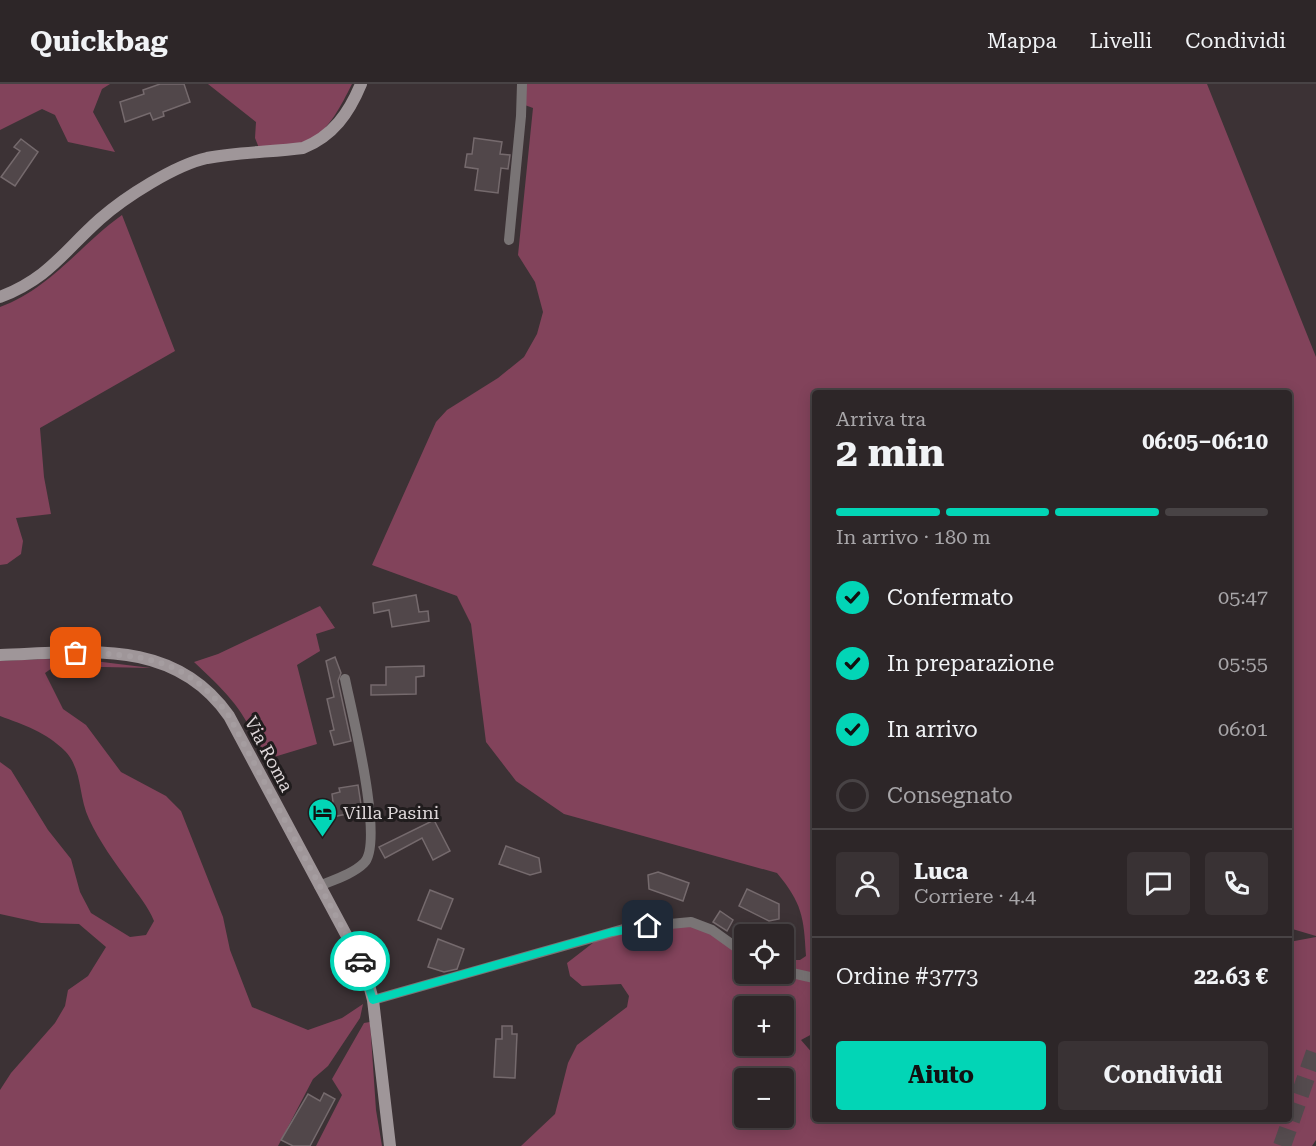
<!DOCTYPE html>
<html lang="it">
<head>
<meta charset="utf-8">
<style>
  :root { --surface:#2d2628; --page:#393234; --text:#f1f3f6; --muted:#a7a5a8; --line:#484345; --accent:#02d5b6 }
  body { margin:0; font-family:"Roboto Serif",serif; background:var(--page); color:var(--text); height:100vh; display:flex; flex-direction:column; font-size:22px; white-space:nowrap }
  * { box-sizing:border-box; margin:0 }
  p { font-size:20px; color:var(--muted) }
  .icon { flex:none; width:33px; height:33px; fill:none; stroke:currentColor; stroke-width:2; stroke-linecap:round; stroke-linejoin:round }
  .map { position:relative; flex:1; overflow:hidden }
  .panel { position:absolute; left:812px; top:306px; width:480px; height:732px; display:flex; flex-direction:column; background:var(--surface); border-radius:6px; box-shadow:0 3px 15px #0003,0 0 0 2px var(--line) }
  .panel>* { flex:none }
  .buttons { position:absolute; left:734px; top:840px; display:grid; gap:12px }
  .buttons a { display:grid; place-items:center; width:60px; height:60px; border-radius:6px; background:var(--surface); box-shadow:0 3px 15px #0003,0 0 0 2px var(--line); font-size:30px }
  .pin { position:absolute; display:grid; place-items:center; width:51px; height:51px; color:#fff; margin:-26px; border-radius:12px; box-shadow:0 3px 9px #0006 }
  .courier { position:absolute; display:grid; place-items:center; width:60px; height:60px; margin:-30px; border:4px solid #02d5b6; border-radius:50%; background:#fff; color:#222; box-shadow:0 2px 8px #0007 }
  .overview em { font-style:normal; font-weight:700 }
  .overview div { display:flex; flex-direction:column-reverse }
  .overview { display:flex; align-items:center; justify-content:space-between; height:102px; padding:0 24px }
  h1 { font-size:39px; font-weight:700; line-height:45px }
  .bar { display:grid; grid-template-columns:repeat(4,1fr); gap:9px 6px; align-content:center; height:72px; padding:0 24px }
  .bar i { height:8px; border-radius:4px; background:var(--line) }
  .bar .on { background:var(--accent) }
  .bar p { grid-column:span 4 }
  .line { display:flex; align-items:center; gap:15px; padding:0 24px; border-top:2px solid var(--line) }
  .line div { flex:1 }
  .round { display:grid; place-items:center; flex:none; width:63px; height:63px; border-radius:6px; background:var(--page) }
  ol { padding:0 24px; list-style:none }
  li { display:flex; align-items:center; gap:18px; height:66px }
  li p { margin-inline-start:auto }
  li .icon { padding:6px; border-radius:50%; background:var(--accent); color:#111; stroke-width:4 }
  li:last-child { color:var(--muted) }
  li i { width:33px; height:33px; border:3px solid var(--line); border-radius:50% }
  .cta { display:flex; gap:12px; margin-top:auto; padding:12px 24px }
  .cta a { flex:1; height:69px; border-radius:6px; background:var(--accent); color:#111; font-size:24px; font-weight:700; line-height:69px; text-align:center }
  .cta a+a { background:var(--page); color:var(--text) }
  header { display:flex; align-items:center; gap:36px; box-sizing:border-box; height:84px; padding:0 30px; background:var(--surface); border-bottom:2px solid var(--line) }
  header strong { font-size:28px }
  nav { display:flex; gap:33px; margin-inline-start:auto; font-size:21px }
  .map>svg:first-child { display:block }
  .green { fill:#82435b; fill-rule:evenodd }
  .building { fill:#51474a; stroke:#756a6d; stroke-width:1.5 }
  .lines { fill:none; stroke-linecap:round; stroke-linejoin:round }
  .highway-tunnel { stroke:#544b4e; stroke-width:18; stroke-dasharray:18 9; stroke-linecap:butt }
  .street { stroke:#797475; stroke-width:10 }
  .secondary { stroke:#9f9699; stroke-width:12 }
  .done { stroke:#a59da0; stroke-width:6; stroke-dasharray:0 10.8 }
  .route { stroke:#02d5b6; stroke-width:8 }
  .labels { text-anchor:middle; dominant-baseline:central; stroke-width:6; stroke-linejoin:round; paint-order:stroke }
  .street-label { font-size:18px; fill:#ded7d9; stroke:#201c1d }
  .poi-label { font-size:18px; fill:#ded7d9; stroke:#201c1d; text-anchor:start }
</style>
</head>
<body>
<header>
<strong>Quickbag</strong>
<nav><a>Mappa</a><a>Livelli</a><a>Condividi</a></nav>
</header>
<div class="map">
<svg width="1316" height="1062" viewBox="0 0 1316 1062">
  <rect width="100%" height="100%" fill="#3c3235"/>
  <g class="green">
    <path d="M 0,0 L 110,0 L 102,5 L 93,28 L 115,68 L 68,58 L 55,31 L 42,25 L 0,46 Z"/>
    <path d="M 208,0 L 352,0 C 328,48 316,65 259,64 L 255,54 L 256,38 Z"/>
    <path d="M 522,0 L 1207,0 L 1316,273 L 1316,852 L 1289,844 L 1288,309 L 814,309 L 814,949 L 801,956 L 814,971 L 814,1035 L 1288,1035 L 1289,858 L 1316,853 L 1316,1056 L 1312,1062 L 521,1062 L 555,1030 L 568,979 L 577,961 L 627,923 L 629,912 L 621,900 L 582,902 L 570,892 L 567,879 L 598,855 L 628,847 L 690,841 L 710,849 L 744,873 L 744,890 L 783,890 L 783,876 L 800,876 L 806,872 C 804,833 802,819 777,789 L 564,730 L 516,697 L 486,658 L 471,540 L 457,512 L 372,481 L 436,338 L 447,326 L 498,294 L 524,273 L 537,250 L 543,228 L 535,198 L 518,171 L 533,24 L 522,20 ZM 744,922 L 783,922 L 783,962 L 744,962 ZM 744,994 L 783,994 L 783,1034 L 744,1034 Z"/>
    <path d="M 122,131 L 175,267 L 40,344 L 44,393 L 51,430 L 16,434 L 23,457 L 21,470 L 7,480 L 0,481 L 0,223 C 50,205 80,161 122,131 Z"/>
    <path d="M 320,522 L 335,544 L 316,550 L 320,567 L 297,581 L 317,660 L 264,676 C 246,627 230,612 194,578 L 218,570 Z"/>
    <path d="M 44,575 L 86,576 L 151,584 L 55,582 L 45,589 L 63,625 L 86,641 L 121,688 L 166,712 L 181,727 L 223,833 L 230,866 L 252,923 L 308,946 L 342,934 L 363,920 L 360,934 L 328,982 L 313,995 L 278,1062 L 0,1062 L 0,1006 L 11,989 L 55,939 L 65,922 L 68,906 L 88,892 L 106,863 L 79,840 L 41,839 L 0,830 L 0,678 L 11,686 L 48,746 L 71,775 L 80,808 L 91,829 L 130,853 L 146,851 L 154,837 C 148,822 138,811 129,798 C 115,779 99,757 89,735 C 78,712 83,686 65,667 C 46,648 24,641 0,632 L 0,577 Z"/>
    <path d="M 370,938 L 376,1026 L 382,1062 L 316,1062 L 342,1011 L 332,995 L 364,939 Z"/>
  </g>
  <g class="building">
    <path d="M 160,0 L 184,0 L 190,18 L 163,28 L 164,32 L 153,36 L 150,29 L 125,38 L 120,18 L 144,10 L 143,6 Z"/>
    <path d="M 474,54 L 502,58 L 500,70 L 510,71 L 508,85 L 501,84 L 498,109 L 475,106 L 478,85 L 465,83 L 467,70 L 472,70 Z"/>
    <path d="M 21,55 L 38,68 L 15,102 L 1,93 L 20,67 L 14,63 Z"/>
    <path d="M 416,511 L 419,528 L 428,527 L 429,537 L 392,543 L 389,526 L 374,529 L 373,519 Z"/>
    <path d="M 335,573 L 341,589 L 338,597 L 351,657 L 334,661 L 330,647 L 334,646 L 327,615 L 334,613 L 326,577 Z"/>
    <path d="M 424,582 L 424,592 L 416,593 L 416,610 L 371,611 L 371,601 L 386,601 L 386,583 Z"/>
    <path d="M 358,701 L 362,727 L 332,733 L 329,719 L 333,718 L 332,710 L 340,708 L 339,704 Z"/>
    <path d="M 434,736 L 450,767 L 433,776 L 422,754 L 385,774 L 379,763 Z"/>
    <path d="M 506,762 L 539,774 L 541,788 L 530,791 L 499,780 Z"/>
    <path d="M 658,788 L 689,799 L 683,817 L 649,805 L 648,791 Z"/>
    <path d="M 747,805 L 779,820 L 779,835 L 769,837 L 739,822 Z"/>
    <path d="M 430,806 L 453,815 L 441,845 L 418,836 Z"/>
    <path d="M 720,827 L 733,836 L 727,847 L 713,838 Z"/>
    <path d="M 438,855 L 464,865 L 457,885 L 444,888 L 428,883 Z"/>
    <path d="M 502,942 L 512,942 L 512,950 L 517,950 L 515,994 L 494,993 L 496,955 L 502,955 Z"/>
    <path d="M 324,1009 L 335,1015 L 310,1062 L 293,1062 L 281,1056 L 308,1010 L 320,1017 Z"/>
  </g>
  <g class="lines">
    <path class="highway-tunnel" d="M 1282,1062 L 1316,965"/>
    <g class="street">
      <path d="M 509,156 L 521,32 L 522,0"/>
      <path d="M 319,802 C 333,796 353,790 364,779 C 385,759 351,625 345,595"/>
      <path d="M 783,887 L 814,894"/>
      <path d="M 373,916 L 627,844 L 691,838 L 712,846 L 744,869"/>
    </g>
    <g class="secondary">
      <path d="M 0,213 C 49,194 63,168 100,135 C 125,113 175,81 207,74 C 239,68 272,68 303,64 C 333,52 349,29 361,0"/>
      <path d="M 0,571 C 85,568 174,553 229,632 L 365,886 L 373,916 L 390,1062"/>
    </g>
  </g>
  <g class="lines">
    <path class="done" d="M 76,569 C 143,570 188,575 229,632 L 360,877"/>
    <path class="route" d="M 360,877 L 373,916 L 612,848 L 648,842"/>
  </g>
  <defs>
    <symbol id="hotel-pin" viewBox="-11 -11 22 30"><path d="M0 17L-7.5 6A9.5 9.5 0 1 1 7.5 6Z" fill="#02d5b6" stroke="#201c1d"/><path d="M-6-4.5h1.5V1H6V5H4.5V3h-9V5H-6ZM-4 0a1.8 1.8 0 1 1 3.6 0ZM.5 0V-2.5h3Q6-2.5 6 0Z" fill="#111"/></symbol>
  </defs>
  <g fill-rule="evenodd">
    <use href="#hotel-pin" x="306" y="712" width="33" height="45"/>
  </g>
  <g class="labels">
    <g class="street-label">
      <text transform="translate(269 670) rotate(62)">Via Roma</text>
    </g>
    <g class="poi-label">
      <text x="343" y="728">Villa Pasini</text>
    </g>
  </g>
</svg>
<div class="buttons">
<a><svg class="icon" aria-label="locate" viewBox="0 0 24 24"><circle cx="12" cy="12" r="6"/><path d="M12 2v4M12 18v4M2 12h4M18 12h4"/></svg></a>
<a>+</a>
<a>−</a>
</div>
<div class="pin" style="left:76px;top:569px;background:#ea580c"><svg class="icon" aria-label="bag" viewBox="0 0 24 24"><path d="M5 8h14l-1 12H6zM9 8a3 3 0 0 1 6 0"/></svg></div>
<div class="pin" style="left:648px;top:842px;background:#1f2937"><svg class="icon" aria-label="home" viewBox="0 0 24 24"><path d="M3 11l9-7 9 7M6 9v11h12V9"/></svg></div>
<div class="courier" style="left:360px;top:877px"><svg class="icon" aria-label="car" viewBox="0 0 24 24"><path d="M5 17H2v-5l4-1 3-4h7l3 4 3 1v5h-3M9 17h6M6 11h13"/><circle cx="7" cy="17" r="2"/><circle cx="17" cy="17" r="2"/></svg></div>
<section class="panel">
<div class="overview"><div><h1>2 min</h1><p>Arriva tra</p></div><em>06:05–06:10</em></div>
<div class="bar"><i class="on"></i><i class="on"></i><i class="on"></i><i></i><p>In arrivo · 180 m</p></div>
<ol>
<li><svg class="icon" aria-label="check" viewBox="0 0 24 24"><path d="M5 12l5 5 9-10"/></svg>Confermato<p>05:47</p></li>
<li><svg class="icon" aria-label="check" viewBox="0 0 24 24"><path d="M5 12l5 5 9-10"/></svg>In preparazione<p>05:55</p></li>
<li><svg class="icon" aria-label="check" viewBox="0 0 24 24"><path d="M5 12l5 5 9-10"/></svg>In arrivo<p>06:01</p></li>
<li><i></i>Consegnato</li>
</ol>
<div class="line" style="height:108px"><a class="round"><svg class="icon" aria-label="person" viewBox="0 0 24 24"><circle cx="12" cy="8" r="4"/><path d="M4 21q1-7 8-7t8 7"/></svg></a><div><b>Luca</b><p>Corriere · 4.4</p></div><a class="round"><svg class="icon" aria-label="chat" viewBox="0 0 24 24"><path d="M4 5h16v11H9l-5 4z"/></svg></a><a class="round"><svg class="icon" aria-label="phone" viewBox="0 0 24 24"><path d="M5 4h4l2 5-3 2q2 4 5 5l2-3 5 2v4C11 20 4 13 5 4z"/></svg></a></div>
<div class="line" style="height:78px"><div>Ordine #3773</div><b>22.63 €</b></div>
<div class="cta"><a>Aiuto</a><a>Condividi</a></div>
</section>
</div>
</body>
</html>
